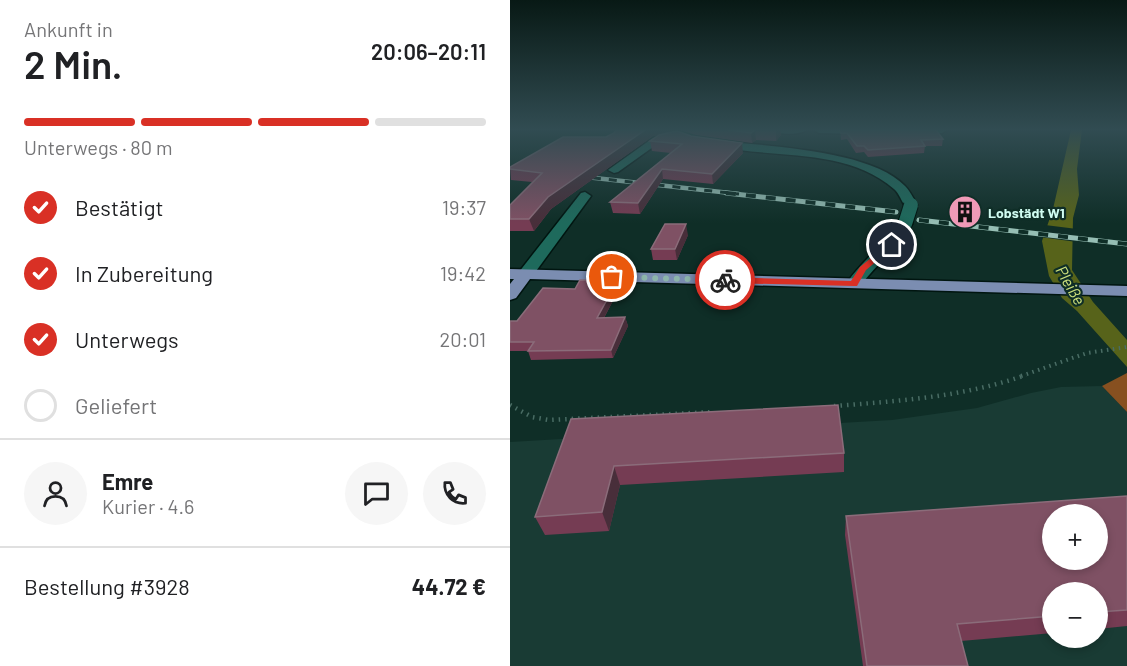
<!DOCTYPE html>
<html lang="de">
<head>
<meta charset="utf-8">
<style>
  :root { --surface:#fff; --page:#f6f6f6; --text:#202124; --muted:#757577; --line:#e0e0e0; --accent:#d93025 }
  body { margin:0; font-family:Barlow,sans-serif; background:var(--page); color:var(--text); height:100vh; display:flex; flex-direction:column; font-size:22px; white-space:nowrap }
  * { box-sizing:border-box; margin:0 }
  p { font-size:20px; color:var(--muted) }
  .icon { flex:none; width:33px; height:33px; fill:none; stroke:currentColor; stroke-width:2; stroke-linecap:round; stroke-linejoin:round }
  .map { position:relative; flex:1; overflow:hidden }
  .sheet { display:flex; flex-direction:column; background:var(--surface); width:510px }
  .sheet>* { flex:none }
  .tools { position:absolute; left:532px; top:504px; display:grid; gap:12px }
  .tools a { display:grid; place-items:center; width:66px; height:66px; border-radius:50%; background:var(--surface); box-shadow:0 3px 9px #0003; font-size:30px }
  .pin { position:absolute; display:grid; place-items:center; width:51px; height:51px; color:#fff; margin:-26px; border:3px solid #fff; border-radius:50%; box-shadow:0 2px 6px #0007 }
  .courier { position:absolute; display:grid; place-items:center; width:60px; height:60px; margin:-30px; border:4px solid #d93025; border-radius:50%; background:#fff; color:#222; box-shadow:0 2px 8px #0007 }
  .overview em { font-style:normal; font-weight:600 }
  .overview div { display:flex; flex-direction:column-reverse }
  .overview { display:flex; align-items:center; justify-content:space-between; height:102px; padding:0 24px }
  h1 { font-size:39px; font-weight:600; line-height:45px }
  .bar { display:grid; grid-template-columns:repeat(4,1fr); gap:9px 6px; align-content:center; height:72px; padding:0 24px }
  .bar i { height:8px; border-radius:4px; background:var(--line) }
  .bar .selected { background:var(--accent) }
  .bar p { grid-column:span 4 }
  .line { display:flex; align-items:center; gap:15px; padding:0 24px; border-top:2px solid var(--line) }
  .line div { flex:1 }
  .round { display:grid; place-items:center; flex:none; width:63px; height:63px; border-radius:32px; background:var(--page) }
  ol { padding:0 24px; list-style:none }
  li { display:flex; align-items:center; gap:18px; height:66px }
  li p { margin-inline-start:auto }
  li .icon { padding:6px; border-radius:50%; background:var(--accent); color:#fff; stroke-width:4 }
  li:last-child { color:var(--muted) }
  li i { width:33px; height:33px; border:3px solid var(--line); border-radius:50% }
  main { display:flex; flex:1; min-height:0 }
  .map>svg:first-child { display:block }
  .built { fill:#193b34; fill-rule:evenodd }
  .forest { fill:#875020 }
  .water { fill:#57631a }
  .pier { fill:#0f2e27 }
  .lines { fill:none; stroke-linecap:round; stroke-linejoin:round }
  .minor-casing { stroke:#001510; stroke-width:3 }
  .major-casing { stroke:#001510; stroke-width:3 }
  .path-far1 { stroke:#496c64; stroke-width:4; stroke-dasharray:1.5 4.5; stroke-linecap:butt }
  .path { stroke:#496c64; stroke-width:4.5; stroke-dasharray:1.5 5; stroke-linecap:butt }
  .minor { fill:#1e6a5c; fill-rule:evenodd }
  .major { fill:#7b8db1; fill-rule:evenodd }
  .rail-far1-casing { stroke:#96beb4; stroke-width:4.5 }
  .rail-casing { stroke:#96beb4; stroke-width:5 }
  .rail-far1 { stroke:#0f2e27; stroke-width:3; stroke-dasharray:8; stroke-linecap:butt }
  .rail { stroke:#0f2e27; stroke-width:4; stroke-dasharray:10; stroke-linecap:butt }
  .minor-bridge-casing { stroke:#001510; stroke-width:16; stroke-linecap:butt }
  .minor-bridge { stroke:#1e6a5c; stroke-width:14 }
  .wall { fill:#753c53 }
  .shaded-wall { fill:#482e3a }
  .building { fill:#7f5164; stroke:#8b6c7a; stroke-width:1.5; fill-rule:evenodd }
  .route { fill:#d93025 }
  .done { stroke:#8cb4aa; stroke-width:6; stroke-dasharray:0 10.8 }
  .labels { text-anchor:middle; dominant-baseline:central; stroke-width:4.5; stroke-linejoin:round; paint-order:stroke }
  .far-poi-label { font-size:14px; font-weight:bold; fill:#d0fcf1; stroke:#0f2e27; text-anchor:start }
  .water-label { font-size:16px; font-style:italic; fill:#cee17d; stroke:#0f2e27 }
</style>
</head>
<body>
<main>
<section class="sheet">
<div class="overview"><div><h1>2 Min.</h1><p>Ankunft in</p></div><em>20:06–20:11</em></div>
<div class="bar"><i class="selected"></i><i class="selected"></i><i class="selected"></i><i></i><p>Unterwegs · 80 m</p></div>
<ol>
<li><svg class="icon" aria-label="check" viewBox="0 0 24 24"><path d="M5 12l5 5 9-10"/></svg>Bestätigt<p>19:37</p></li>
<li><svg class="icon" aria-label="check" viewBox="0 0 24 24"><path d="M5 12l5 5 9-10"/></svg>In Zubereitung<p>19:42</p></li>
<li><svg class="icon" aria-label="check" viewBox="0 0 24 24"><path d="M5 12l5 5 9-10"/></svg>Unterwegs<p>20:01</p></li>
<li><i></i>Geliefert</li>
</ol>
<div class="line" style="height:108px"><a class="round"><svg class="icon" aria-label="person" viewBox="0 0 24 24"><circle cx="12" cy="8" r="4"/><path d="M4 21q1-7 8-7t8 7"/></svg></a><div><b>Emre</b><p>Kurier · 4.6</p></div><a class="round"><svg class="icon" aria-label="chat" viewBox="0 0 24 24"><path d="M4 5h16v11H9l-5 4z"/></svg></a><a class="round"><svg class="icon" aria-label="phone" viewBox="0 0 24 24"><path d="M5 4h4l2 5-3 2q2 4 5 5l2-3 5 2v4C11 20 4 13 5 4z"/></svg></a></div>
<div class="line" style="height:78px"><div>Bestellung #3928</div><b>44.72 €</b></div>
</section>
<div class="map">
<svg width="617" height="666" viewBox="0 0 617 666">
  <rect width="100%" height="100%" fill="#0f2e27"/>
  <path class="built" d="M 592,386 L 617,412 L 617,666 L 0,666 L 0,442 L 382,420 L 467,408 L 521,393 L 551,387 ZM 543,514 L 588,514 L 588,560 L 543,560 ZM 543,592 L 588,592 L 588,638 L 543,638 Z"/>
  <path class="forest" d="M 617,373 L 617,412 L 592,386 Z"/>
  <path class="water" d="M 561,130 L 572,130 L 567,169 L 569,195 L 563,218 L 562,270 L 583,302 L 617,340 L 617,367 L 567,311 L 552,298 L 539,276 L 532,241 L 543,209 Z"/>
  <path class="pier" d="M 535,225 L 567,229 L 567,242 L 530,237 Z"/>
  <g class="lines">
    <defs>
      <g id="minor">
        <path d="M 261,130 L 297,130 C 289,135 269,135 261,130 Z"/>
        <path d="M 304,130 L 359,130 L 360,131 L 355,134 L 309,133 Z"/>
        <path d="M 400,130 L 437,130 L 432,133 L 404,134 L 401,133 Z"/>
        <path d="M 162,134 L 167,137 L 166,139 L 150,142 L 108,172 L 104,173 L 98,170 L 143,138 Z"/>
        <path d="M 209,141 C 257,146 361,150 395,186 C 400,191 404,199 407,205 L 401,209 L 396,208 C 392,202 389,193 384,189 C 336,147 263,159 205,146 L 205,142 Z"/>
        <path d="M 75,192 L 81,196 L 21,278 L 9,278 L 7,275 L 9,272 L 71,193 Z"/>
        <path d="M 395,220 L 402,224 C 389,249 365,264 350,287 L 338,287 L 336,284 C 352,260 375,245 390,221 Z"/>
      </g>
      <path id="major" d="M 0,269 L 617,286 L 617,296 L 20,279 L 6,298 L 0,300 L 0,284 L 4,279 L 0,279 Z"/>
    </defs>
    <use href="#minor" class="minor-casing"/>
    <use href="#major" class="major-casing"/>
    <path class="path-far1" d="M 511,376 L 577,353 L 617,347"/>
    <g class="path">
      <path d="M 0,405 L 22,417 L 39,420 L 203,412"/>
      <path d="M 324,406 C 389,401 453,397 516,375"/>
    </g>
    <use href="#minor" class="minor"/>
    <use href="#major" class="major"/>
    <defs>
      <path id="rail-far1" d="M 67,176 L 229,194"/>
      <g id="rail">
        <path d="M 216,193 L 386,212"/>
        <path d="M 409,220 L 617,244"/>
      </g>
    </defs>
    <use href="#rail-far1" class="rail-far1-casing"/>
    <use href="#rail" class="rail-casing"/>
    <use href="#rail-far1" class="rail-far1"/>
    <use href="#rail" class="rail"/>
    <defs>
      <path id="minor-bridge" d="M 395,224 L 401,205"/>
    </defs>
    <use href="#minor-bridge" class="minor-bridge-casing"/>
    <use href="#minor-bridge" class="minor-bridge"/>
  </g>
  <g class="wall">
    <path d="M 169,130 L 143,136 L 41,209 L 24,231 L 0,231 L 0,205 L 22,182 L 1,180 L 0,167 L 96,137 Z"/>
    <path d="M 170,130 L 270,130 L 271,135 L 266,141 L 246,140 L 242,143 L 186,135 Z"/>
    <path d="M 330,130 L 433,139 L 432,146 L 415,146 L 414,153 L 358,157 L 354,152 L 346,153 L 337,139 L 331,140 Z"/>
    <path d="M 149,135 L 233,153 L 203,184 L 153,179 L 130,214 L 103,213 L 100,202 L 161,153 L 142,151 L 140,141 Z"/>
    <path d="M 178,235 L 167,260 L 143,260 L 141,249 Z"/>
    <path d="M 96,281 L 98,287 L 104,287 L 106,295 L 94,318 L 115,317 L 118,326 L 103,358 L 21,360 L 18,351 L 0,351 L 0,321 L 7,321 L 65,289 Z"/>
    <path d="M 61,419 L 334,453 L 334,472 L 110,485 L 99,531 L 35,535 L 25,517 Z"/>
    <path d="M 617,496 L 617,626 L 588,629 L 588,592 L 543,592 L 543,633 L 451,641 L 458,666 L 353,666 L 335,535 L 336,516 Z"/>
  </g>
  <g class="shaded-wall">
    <path d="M 135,130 L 169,130 L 143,136 L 41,209 L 24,231 L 19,219 L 38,197 Z"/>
    <path d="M 245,130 L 246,140 L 242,143 L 241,133 Z"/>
    <path d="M 266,130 L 270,130 L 271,135 L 266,141 Z"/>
    <path d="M 232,143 L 233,153 L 203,184 L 202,174 Z"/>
    <path d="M 152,169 L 153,179 L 130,214 L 128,203 Z"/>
    <path d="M 176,224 L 178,235 L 167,260 L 165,249 Z"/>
    <path d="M 104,287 L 106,295 L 89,327 L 87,318 Z"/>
    <path d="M 115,317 L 118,326 L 103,358 L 101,350 Z"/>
    <path d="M 104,466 L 110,485 L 99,531 L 92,512 Z"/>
  </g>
  <g class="building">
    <path d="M 106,130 L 135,130 L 38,197 L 19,219 L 0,219 L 0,205 L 32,173 L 0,169 L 0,167 L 53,137 L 96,137 L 104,133 Z"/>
    <path d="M 219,130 L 245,130 L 241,133 Z"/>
    <path d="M 330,130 L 426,130 L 433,139 L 411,140 L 415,146 L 358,150 L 354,146 L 347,146 L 337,133 L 331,133 Z"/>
    <path d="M 167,131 L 181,136 L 232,143 L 202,174 L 152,169 L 128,203 L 100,202 L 172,144 L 140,141 L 149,135 Z"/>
    <path d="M 155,224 L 176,224 L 165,249 L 141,249 Z"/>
    <path d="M 70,280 L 96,281 L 93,287 L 104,287 L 87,318 L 115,317 L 101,350 L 18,351 L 24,342 L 0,342 L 0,321 L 7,321 L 33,288 L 65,289 Z"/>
    <path d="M 328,405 L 334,453 L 104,466 L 92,512 L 25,517 L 61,419 Z"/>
    <path d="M 617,496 L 617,610 L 588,612 L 588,592 L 543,592 L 543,616 L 447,624 L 458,666 L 357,666 L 336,516 ZM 543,514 L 588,514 L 588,560 L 543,560 Z"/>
  </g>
  <linearGradient id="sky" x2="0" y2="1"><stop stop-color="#081915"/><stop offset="0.58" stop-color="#314c52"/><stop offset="1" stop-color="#314c52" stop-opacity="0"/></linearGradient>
  <rect width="617" height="223" fill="url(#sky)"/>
  <path class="route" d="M 379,243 L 386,245 L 356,270 L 347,286 L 344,286 L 215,283 L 210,280 L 215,277 L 341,281 L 350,267 Z"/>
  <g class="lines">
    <path class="done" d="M 102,277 L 215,280"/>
  </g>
  <defs>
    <symbol id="building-disc" viewBox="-11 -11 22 22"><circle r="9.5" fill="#f09ab7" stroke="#0f2e27"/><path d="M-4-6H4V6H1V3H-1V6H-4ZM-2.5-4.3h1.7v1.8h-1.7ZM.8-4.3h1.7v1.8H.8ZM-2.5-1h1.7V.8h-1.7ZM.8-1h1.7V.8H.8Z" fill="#111"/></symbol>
  </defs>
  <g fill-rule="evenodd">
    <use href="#building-disc" x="436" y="193" width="38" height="38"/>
  </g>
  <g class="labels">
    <g class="far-poi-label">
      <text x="478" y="212">Lobstädt W1</text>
    </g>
    <g class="water-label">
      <text transform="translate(561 285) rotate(60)">Pleiße</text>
    </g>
  </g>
</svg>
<div class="tools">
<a>+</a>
<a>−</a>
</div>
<div class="pin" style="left:102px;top:277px;background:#ea580c"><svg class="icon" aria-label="bag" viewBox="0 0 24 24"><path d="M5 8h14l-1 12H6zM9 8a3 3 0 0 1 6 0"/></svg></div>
<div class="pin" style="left:382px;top:245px;background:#1f2937"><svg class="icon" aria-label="home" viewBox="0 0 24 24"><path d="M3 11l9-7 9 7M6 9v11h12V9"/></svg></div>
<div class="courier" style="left:215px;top:280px"><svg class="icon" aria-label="bike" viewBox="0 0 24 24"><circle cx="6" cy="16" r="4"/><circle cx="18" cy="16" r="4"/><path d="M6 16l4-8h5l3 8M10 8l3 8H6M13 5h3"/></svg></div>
</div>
</main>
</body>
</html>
